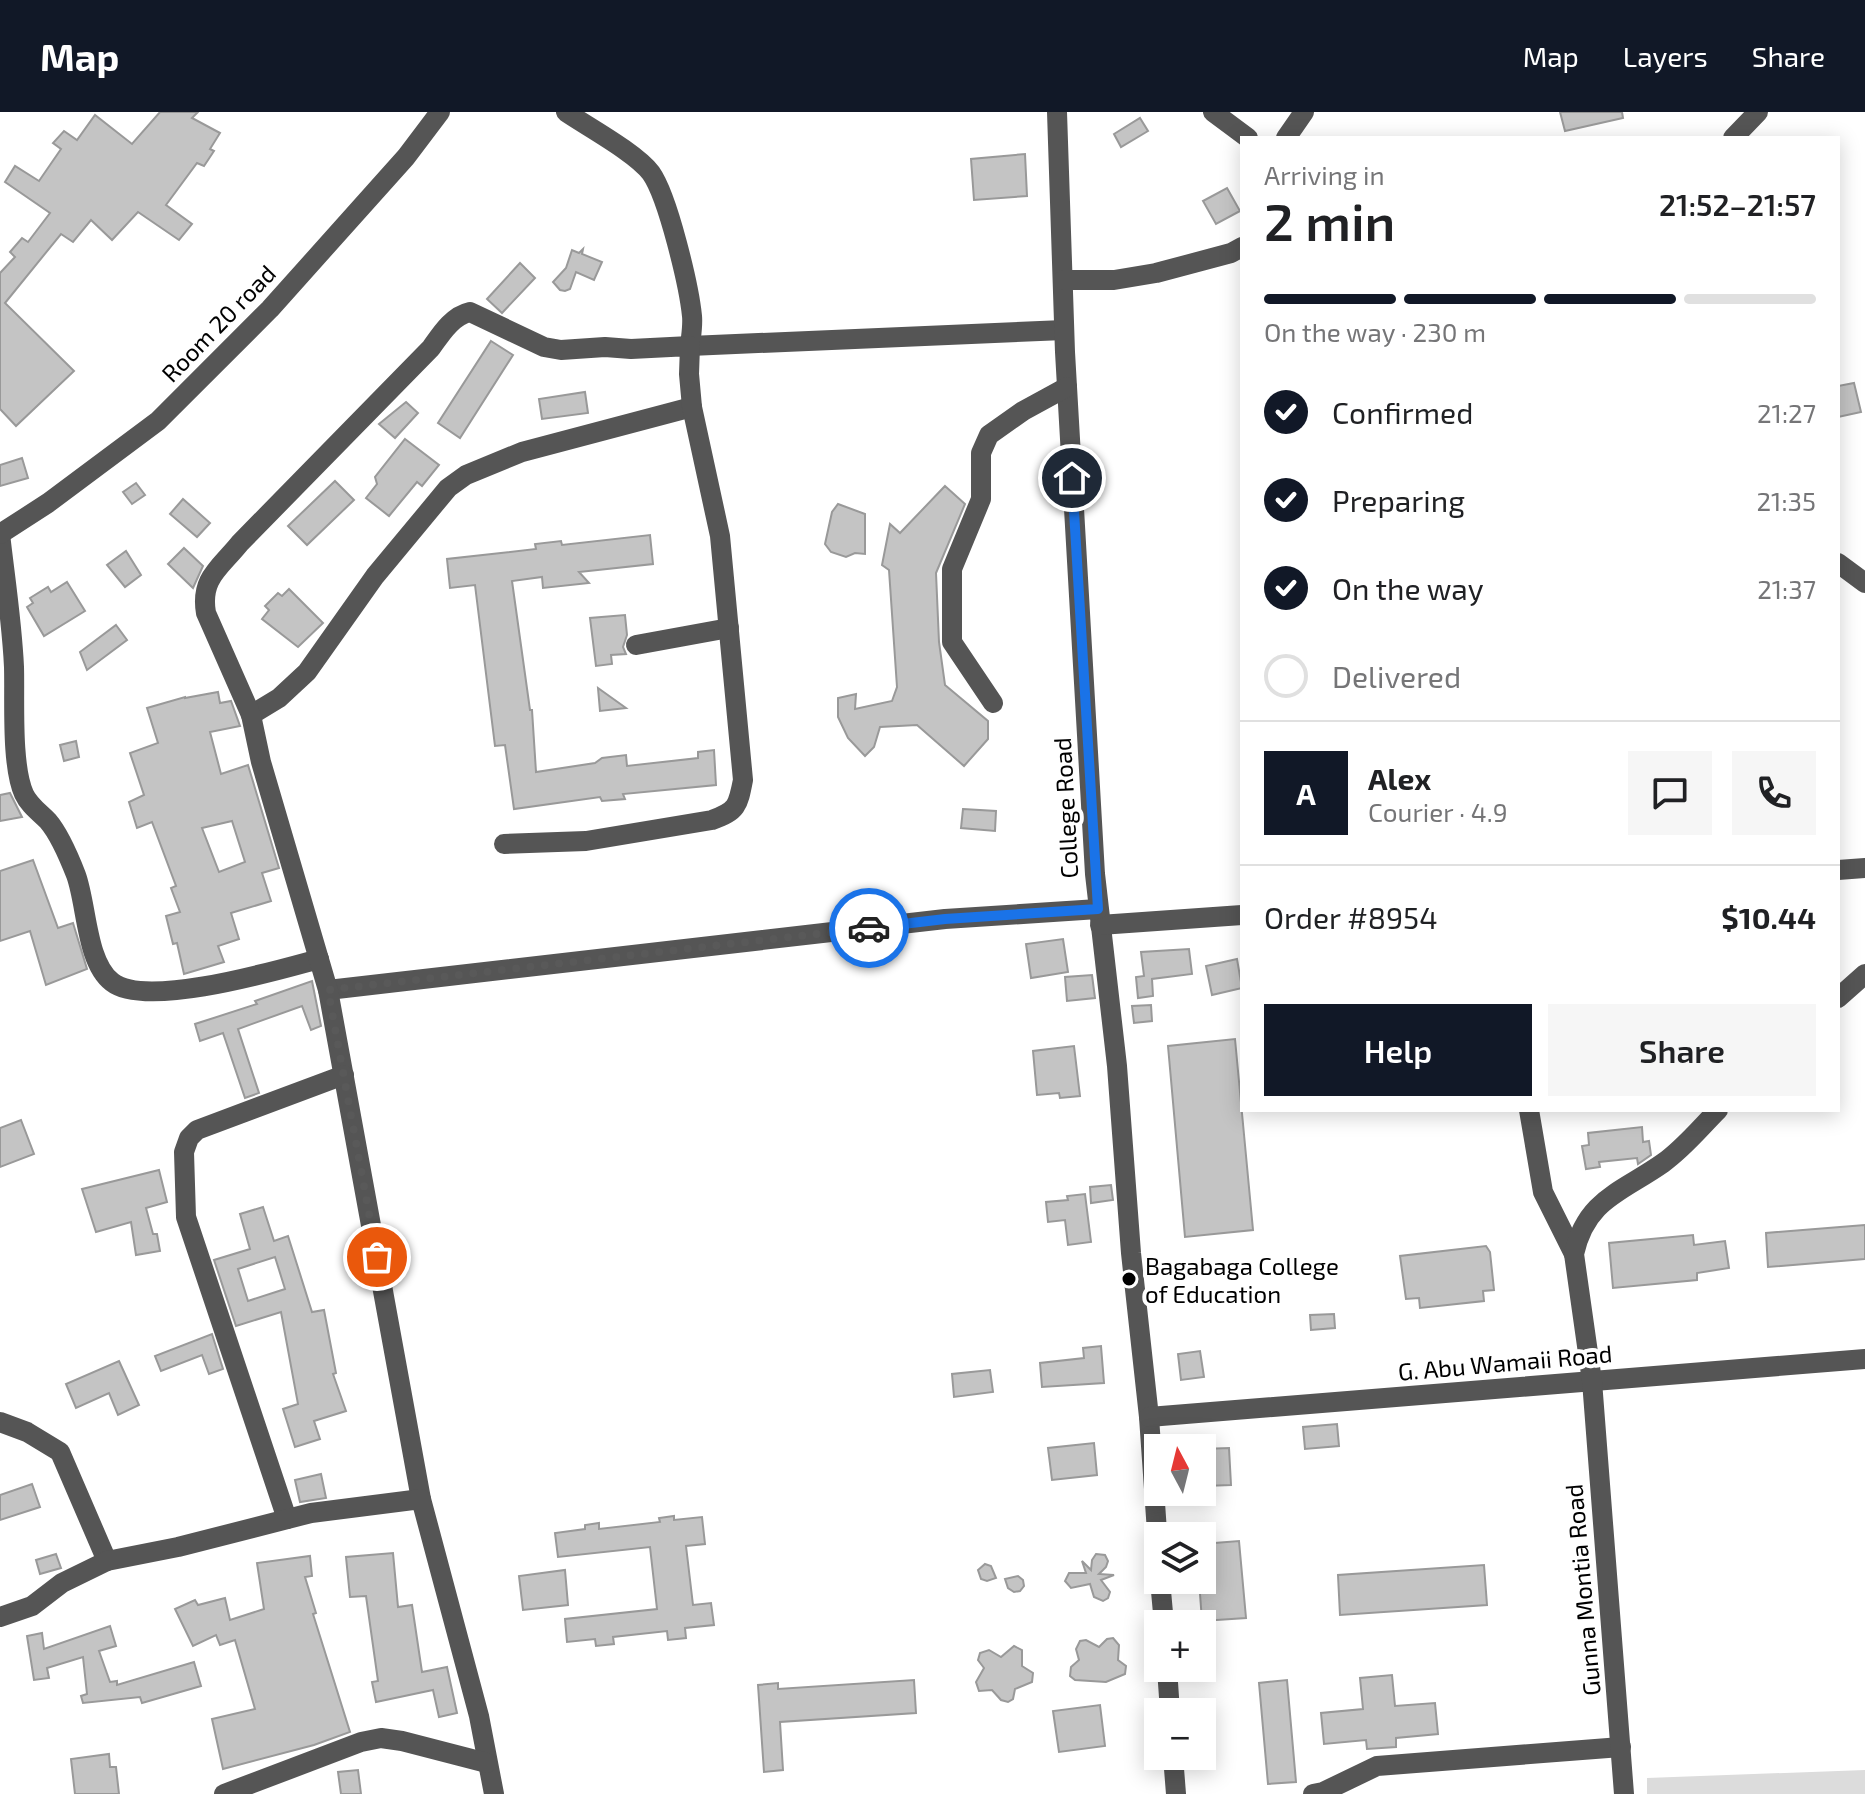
<!DOCTYPE html>
<html lang="en">
<head>
<meta charset="utf-8">
<style>
  :root { --surface:#fff; --page:#f6f6f6; --text:#202124; --muted:#757577; --line:#e0e0e0; --accent:#111827 }
  body { margin:0; font-family:"Exo 2",sans-serif; background:var(--page); color:var(--text); height:100vh; display:flex; flex-direction:column; font-size:30px; white-space:nowrap }
  * { box-sizing:border-box; margin:0 }
  p { font-size:26px; color:var(--muted) }
  .icon { flex:none; width:44px; height:44px; fill:none; stroke:currentColor; stroke-width:2; stroke-linecap:round; stroke-linejoin:round }
  .map { position:relative; flex:1; overflow:hidden }
  .details { position:absolute; left:1240px; top:24px; width:600px; height:976px; display:flex; flex-direction:column; background:var(--surface); border-radius:0px; box-shadow:0 4px 20px #0003 }
  .details>* { flex:none }
  .needle { width:52px; rotate:353deg }
  .tools { position:absolute; left:1144px; top:1322px; display:grid; gap:16px }
  .tools a { display:grid; place-items:center; width:72px; height:72px; border-radius:0px; background:var(--surface); box-shadow:0 4px 20px #0003; font-size:40px }
  .pin { position:absolute; display:grid; place-items:center; width:68px; height:68px; color:#fff; margin:-34px; border:4px solid #fff; border-radius:50%; box-shadow:0 2px 8px #0007 }
  .courier { position:absolute; display:grid; place-items:center; width:80px; height:80px; margin:-40px; border:6px solid #1a73e8; border-radius:50%; background:#fff; color:#222; box-shadow:0 2px 10px #0007 }
  .headline em { font-style:normal; font-weight:600 }
  .headline div { display:flex; flex-direction:column-reverse }
  .headline { display:flex; align-items:center; justify-content:space-between; height:136px; padding:0 24px }
  h1 { font-size:52px; font-weight:600; line-height:60px }
  .bar { display:grid; grid-template-columns:repeat(4,1fr); gap:12px 8px; align-content:center; height:96px; padding:0 24px }
  .bar i { height:10px; border-radius:6px; background:var(--line) }
  .bar .current { background:var(--accent) }
  .bar p { grid-column:span 4 }
  .line { display:flex; align-items:center; gap:20px; padding:0 24px; border-top:2px solid var(--line) }
  .line div { flex:1 }
  .round { display:grid; place-items:center; flex:none; width:84px; height:84px; border-radius:0px; background:var(--page) }
  ol { padding:0 24px; list-style:none }
  li { display:flex; align-items:center; gap:24px; height:88px }
  li p { margin-inline-start:auto }
  li .icon { padding:8px; border-radius:50%; background:var(--accent); color:#fff; stroke-width:4 }
  li:last-child { color:var(--muted) }
  li i { width:44px; height:44px; border:4px solid var(--line); border-radius:50% }
  .action { display:flex; gap:16px; margin-top:auto; padding:16px 24px }
  .action a { flex:1; height:92px; border-radius:0px; background:var(--accent); color:#fff; font-size:32px; font-weight:600; line-height:92px; text-align:center }
  .action a+a { background:var(--page); color:var(--text) }
  header { display:flex; align-items:center; gap:48px; box-sizing:border-box; height:112px; padding:0 40px; background:var(--accent); color:#fff }
  header strong { font-size:38px }
  nav { display:flex; gap:44px; margin-inline-start:auto; font-size:28px }
  .map>svg:first-child { display:block }
  .green { fill:#dcdcdc }
  .building { fill:#c4c4c4; stroke:#999; stroke-width:2; fill-rule:evenodd }
  .lines { fill:none; stroke-linecap:round; stroke-linejoin:round }
  .minor { stroke:#555; stroke-width:20 }
  .done { stroke:#595959; stroke-width:8; stroke-dasharray:0 14.4 }
  .route { stroke:#1a73e8; stroke-width:10 }
  .poi-dot { fill:#000; stroke:#fff; stroke-width:3 }
  .labels { text-anchor:middle; dominant-baseline:central; stroke-width:8; stroke-linejoin:round; paint-order:stroke }
  .street-label { font-size:24px; fill:#000; stroke:#fff }
  .poi-label { font-size:24px; fill:#000; stroke:#fff; text-anchor:start }
</style>
</head>
<body>
<header>
<strong>Map</strong>
<nav><a>Map</a><a>Layers</a><a>Share</a></nav>
</header>
<div class="map">
<svg width="1865" height="1682" viewBox="0 0 1865 1682">
  <rect width="100%" height="100%" fill="#fff"/>
  <path class="green" d="M 1865,1658 L 1865,1682 L 1647,1682 L 1647,1666 Z"/>
  <g class="building">
    <path d="M 160,0 L 198,0 L 192,6 L 220,21 L 210,37 L 214,39 L 204,54 L 197,51 L 166,93 L 192,112 L 179,128 L 138,100 L 112,128 L 91,108 L 73,130 L 61,122 L 5,191 L 74,259 L 16,314 L 0,297 L 0,161 L 15,145 L 10,140 L 22,126 L 28,130 L 50,101 L 5,70 L 15,54 L 39,69 L 61,37 L 53,31 L 64,19 L 77,28 L 95,3 L 132,32 Z"/>
    <path d="M 1560,0 L 1622,0 L 1623,6 L 1565,19 Z"/>
    <path d="M 1140,6 L 1148,19 L 1121,35 L 1114,22 Z"/>
    <path d="M 1025,42 L 1027,84 L 974,88 L 971,47 Z"/>
    <path d="M 1227,76 L 1240,99 L 1216,112 L 1203,89 Z"/>
    <path d="M 583,137 L 582,142 L 602,150 L 594,168 L 576,160 L 570,177 L 565,179 L 560,178 L 553,170 L 566,156 L 572,138 L 579,141 Z"/>
    <path d="M 520,151 L 535,166 L 502,201 L 487,187 Z"/>
    <path d="M 491,229 L 513,243 L 460,326 L 438,311 Z"/>
    <path d="M 1854,271 L 1861,300 L 1838,305 L 1838,274 Z"/>
    <path d="M 585,280 L 588,301 L 542,307 L 539,287 Z"/>
    <path d="M 406,290 L 418,301 L 395,326 L 379,312 Z"/>
    <path d="M 405,327 L 439,353 L 422,374 L 417,370 L 389,404 L 366,386 L 377,372 L 375,365 Z"/>
    <path d="M 22,346 L 28,366 L 0,374 L 0,353 Z"/>
    <path d="M 335,369 L 354,388 L 307,433 L 288,414 Z"/>
    <path d="M 136,371 L 145,383 L 132,392 L 123,380 Z"/>
    <path d="M 945,374 L 965,392 L 936,461 L 939,530 L 945,573 L 988,609 L 988,627 L 964,654 L 917,613 L 880,615 L 874,635 L 865,644 L 848,626 L 838,605 L 838,586 L 856,582 L 855,597 L 892,589 L 897,575 L 889,458 L 882,453 L 890,412 L 900,421 Z"/>
    <path d="M 183,387 L 210,411 L 197,425 L 170,402 Z"/>
    <path d="M 838,392 L 865,402 L 865,442 L 855,441 L 846,445 L 831,440 L 825,432 L 832,400 Z"/>
    <path d="M 650,423 L 653,452 L 579,460 L 589,471 L 543,476 L 542,465 L 512,469 L 530,598 L 532,598 L 536,660 L 595,651 L 602,646 L 626,643 L 627,654 L 698,646 L 698,640 L 714,638 L 716,673 L 623,682 L 625,687 L 602,689 L 600,685 L 514,697 L 505,633 L 495,634 L 475,473 L 450,476 L 447,447 L 536,437 L 535,432 L 561,429 L 562,433 Z"/>
    <path d="M 184,436 L 203,454 L 193,476 L 168,452 Z"/>
    <path d="M 126,439 L 141,463 L 125,475 L 107,453 Z"/>
    <path d="M 67,470 L 85,499 L 44,524 L 27,495 L 33,491 L 30,486 L 48,475 L 51,480 Z"/>
    <path d="M 289,477 L 323,511 L 298,535 L 262,507 L 269,498 L 265,494 L 278,481 L 282,484 Z"/>
    <path d="M 625,503 L 627,523 L 623,535 L 626,542 L 611,543 L 612,552 L 596,554 L 590,506 Z"/>
    <path d="M 116,513 L 127,528 L 87,558 L 80,540 Z"/>
    <path d="M 598,576 L 626,596 L 600,599 Z"/>
    <path d="M 218,580 L 220,591 L 231,589 L 240,614 L 210,620 L 221,662 L 248,653 L 279,756 L 262,761 L 271,789 L 231,801 L 239,827 L 218,834 L 224,850 L 184,862 L 177,831 L 173,832 L 166,804 L 180,800 L 171,776 L 176,774 L 152,710 L 137,716 L 129,690 L 144,683 L 130,641 L 158,631 L 147,596 L 185,585 L 185,586 ZM 232,709 L 245,750 L 219,760 L 202,716 Z"/>
    <path d="M 76,629 L 79,645 L 64,649 L 60,633 Z"/>
    <path d="M 10,681 L 22,705 L 0,709 L 0,683 Z"/>
    <path d="M 963,697 L 996,699 L 995,719 L 961,716 Z"/>
    <path d="M 33,748 L 58,816 L 73,811 L 87,857 L 46,873 L 30,819 L 0,829 L 0,759 Z"/>
    <path d="M 1063,827 L 1068,860 L 1031,866 L 1026,832 Z"/>
    <path d="M 1189,837 L 1192,862 L 1152,867 L 1153,884 L 1138,886 L 1136,865 L 1144,864 L 1141,840 Z"/>
    <path d="M 1237,847 L 1242,876 L 1212,883 L 1206,854 Z"/>
    <path d="M 1092,863 L 1095,886 L 1067,889 L 1065,865 Z"/>
    <path d="M 312,869 L 321,914 L 311,918 L 302,894 L 238,917 L 259,981 L 245,986 L 223,921 L 200,929 L 195,912 L 257,892 L 255,889 Z"/>
    <path d="M 1151,893 L 1152,909 L 1134,911 L 1132,894 Z"/>
    <path d="M 1235,927 L 1253,1118 L 1185,1125 L 1168,934 Z"/>
    <path d="M 1074,934 L 1080,984 L 1060,986 L 1059,981 L 1037,983 L 1033,939 Z"/>
    <path d="M 21,1008 L 34,1042 L 0,1055 L 0,1016 Z"/>
    <path d="M 1642,1015 L 1643,1030 L 1649,1029 L 1651,1043 L 1638,1052 L 1637,1046 L 1599,1050 L 1600,1055 L 1586,1057 L 1582,1034 L 1589,1033 L 1588,1021 Z"/>
    <path d="M 159,1058 L 167,1090 L 146,1096 L 153,1122 L 157,1122 L 160,1139 L 136,1143 L 131,1110 L 96,1120 L 82,1077 Z"/>
    <path d="M 1111,1073 L 1113,1088 L 1091,1091 L 1090,1075 Z"/>
    <path d="M 1085,1082 L 1091,1130 L 1068,1133 L 1065,1108 L 1048,1110 L 1046,1090 L 1068,1088 L 1067,1084 Z"/>
    <path d="M 263,1095 L 274,1129 L 288,1124 L 312,1200 L 324,1198 L 336,1261 L 333,1262 L 346,1299 L 314,1309 L 320,1327 L 295,1335 L 283,1297 L 298,1292 L 281,1200 L 236,1214 L 214,1148 L 250,1137 L 240,1102 ZM 275,1145 L 285,1177 L 248,1189 L 238,1157 Z"/>
    <path d="M 1865,1113 L 1865,1147 L 1768,1155 L 1766,1121 Z"/>
    <path d="M 1693,1123 L 1694,1133 L 1725,1129 L 1729,1156 L 1697,1161 L 1697,1168 L 1613,1176 L 1609,1131 Z"/>
    <path d="M 1486,1134 L 1490,1140 L 1494,1178 L 1483,1179 L 1484,1189 L 1420,1196 L 1419,1186 L 1406,1187 L 1400,1144 Z"/>
    <path d="M 1334,1202 L 1335,1216 L 1311,1218 L 1310,1203 Z"/>
    <path d="M 212,1222 L 223,1257 L 209,1262 L 202,1243 L 161,1259 L 155,1244 Z"/>
    <path d="M 1101,1234 L 1104,1271 L 1042,1275 L 1040,1251 L 1084,1246 L 1083,1236 Z"/>
    <path d="M 1200,1239 L 1204,1265 L 1181,1268 L 1178,1242 Z"/>
    <path d="M 119,1249 L 139,1293 L 118,1303 L 109,1281 L 76,1296 L 66,1272 Z"/>
    <path d="M 990,1258 L 993,1280 L 954,1285 L 952,1262 Z"/>
    <path d="M 1337,1312 L 1339,1334 L 1305,1337 L 1303,1315 Z"/>
    <path d="M 1094,1331 L 1097,1363 L 1052,1368 L 1048,1336 Z"/>
    <path d="M 1229,1336 L 1231,1373 L 1204,1374 L 1202,1337 Z"/>
    <path d="M 321,1362 L 326,1386 L 300,1390 L 295,1368 Z"/>
    <path d="M 32,1372 L 40,1395 L 0,1408 L 0,1383 Z"/>
    <path d="M 674,1404 L 674,1408 L 702,1405 L 705,1432 L 686,1434 L 693,1493 L 711,1491 L 714,1513 L 685,1516 L 686,1526 L 668,1528 L 667,1519 L 613,1525 L 614,1532 L 596,1534 L 595,1527 L 567,1530 L 565,1507 L 657,1497 L 650,1435 L 558,1445 L 555,1421 L 585,1417 L 585,1413 L 599,1411 L 599,1417 L 660,1410 L 659,1406 Z"/>
    <path d="M 1239,1429 L 1246,1506 L 1202,1509 L 1199,1468 L 1202,1468 L 1202,1432 Z"/>
    <path d="M 393,1441 L 398,1495 L 412,1493 L 422,1560 L 447,1555 L 457,1601 L 439,1605 L 433,1578 L 376,1590 L 372,1570 L 378,1569 L 366,1484 L 350,1485 L 346,1445 Z"/>
    <path d="M 56,1442 L 61,1456 L 40,1462 L 36,1448 Z"/>
    <path d="M 1096,1442 L 1105,1443 L 1108,1449 L 1106,1455 L 1099,1462 L 1114,1463 L 1101,1468 L 1110,1480 L 1108,1486 L 1103,1489 L 1094,1485 L 1090,1472 L 1071,1476 L 1065,1469 L 1069,1461 L 1086,1461 L 1082,1449 L 1091,1458 L 1092,1448 Z"/>
    <path d="M 310,1444 L 312,1464 L 305,1465 L 316,1501 L 313,1502 L 350,1620 L 314,1633 L 223,1657 L 212,1607 L 255,1597 L 235,1528 L 220,1533 L 216,1523 L 193,1534 L 175,1497 L 195,1488 L 198,1493 L 225,1486 L 230,1508 L 264,1497 L 257,1451 Z"/>
    <path d="M 985,1452 L 991,1454 L 996,1466 L 987,1469 L 981,1467 L 978,1458 Z"/>
    <path d="M 1484,1453 L 1487,1493 L 1340,1503 L 1338,1463 Z"/>
    <path d="M 565,1458 L 568,1493 L 523,1498 L 519,1464 Z"/>
    <path d="M 1018,1464 L 1023,1468 L 1024,1474 L 1020,1479 L 1014,1480 L 1008,1476 L 1005,1467 Z"/>
    <path d="M 110,1514 L 116,1534 L 99,1539 L 110,1570 L 117,1569 L 117,1573 L 194,1550 L 201,1574 L 142,1591 L 140,1585 L 83,1591 L 81,1584 L 87,1582 L 83,1545 L 47,1556 L 49,1566 L 34,1568 L 27,1524 L 42,1521 L 44,1537 Z"/>
    <path d="M 1113,1526 L 1119,1533 L 1118,1548 L 1126,1554 L 1125,1562 L 1106,1570 L 1075,1568 L 1070,1564 L 1071,1555 L 1079,1548 L 1076,1537 L 1080,1529 L 1086,1528 L 1099,1535 L 1107,1527 Z"/>
    <path d="M 1014,1534 L 1022,1538 L 1022,1554 L 1033,1561 L 1032,1570 L 1015,1577 L 1013,1587 L 1008,1590 L 1001,1588 L 992,1578 L 979,1579 L 976,1570 L 984,1556 L 978,1548 L 980,1541 L 989,1538 L 1001,1545 Z"/>
    <path d="M 1392,1563 L 1395,1594 L 1435,1591 L 1438,1622 L 1396,1626 L 1396,1635 L 1367,1637 L 1366,1628 L 1324,1632 L 1321,1601 L 1363,1597 L 1360,1566 Z"/>
    <path d="M 914,1568 L 916,1601 L 780,1610 L 783,1658 L 764,1660 L 758,1573 L 778,1571 L 778,1577 Z"/>
    <path d="M 1287,1568 L 1296,1670 L 1268,1672 L 1259,1571 Z"/>
    <path d="M 1100,1593 L 1105,1634 L 1059,1640 L 1053,1599 Z"/>
    <path d="M 109,1642 L 110,1655 L 116,1655 L 119,1682 L 75,1682 L 71,1647 Z"/>
    <path d="M 358,1658 L 361,1682 L 341,1682 L 338,1660 Z"/>
  </g>
  <g class="lines">
    <g class="minor">
      <path d="M 566,0 C 588,15 636,41 651,61 C 668,85 689,174 692,204 C 693,214 691,224 690,234 L 1064,218"/>
      <path d="M 1057,0 L 1065,240 L 1095,762 L 1117,954 L 1131,1141 L 1149,1305 L 1158,1434"/>
      <path d="M 1213,0 L 1248,26"/>
      <path d="M 1286,26 L 1304,0"/>
      <path d="M 1733,26 L 1758,0"/>
      <path d="M 1063,168 L 1114,168 L 1156,161 L 1231,141 L 1242,135"/>
      <path d="M 0,422 C 5,466 12,511 14,555 C 15,588 11,653 24,682 C 29,693 39,700 48,709 C 60,723 69,745 76,763 C 87,793 86,850 112,870 C 146,897 278,858 319,847"/>
      <path d="M 0,422 L 48,391 L 158,309 L 270,197 L 406,45 L 440,0"/>
      <path d="M 1838,451 L 1865,471"/>
      <path d="M 636,533 L 729,516"/>
      <path d="M 993,591 L 952,530 L 952,457 L 981,387 L 981,341 L 989,323 L 1023,299 L 1067,275"/>
      <path d="M 251,603 L 279,586 L 307,560 L 375,464 L 448,376 L 466,363 L 522,340 L 692,295"/>
      <path d="M 1838,758 L 1865,756"/>
      <path d="M 1100,813 L 1242,803"/>
      <path d="M 328,878 L 945,807 L 1098,797"/>
      <path d="M 1838,886 L 1865,862"/>
      <path d="M 1529,998 L 1543,1080 L 1574,1142"/>
      <path d="M 1149,1305 L 1865,1247"/>
      <path d="M 0,1310 L 27,1320 L 60,1340 L 107,1449"/>
      <path d="M 421,1387 L 328,878 L 261,650 L 251,603 L 206,501 C 200,466 220,456 240,431 L 431,236 C 441,222 452,204 470,200 L 544,235 L 561,238 L 605,235 L 631,237 L 690,234 L 689,262 L 692,295 L 720,424 L 743,668 C 738,694 737,699 712,708 L 586,729 L 504,732"/>
      <path d="M 287,1407 L 186,1105 L 184,1040 L 189,1026 L 197,1018 L 344,963"/>
      <path d="M 1160,1468 L 1164,1512"/>
      <path d="M 0,1505 L 32,1494 L 62,1471 L 107,1449 L 178,1435 L 311,1401 L 421,1387 L 479,1604 L 494,1682"/>
      <path d="M 1167,1556 L 1170,1600"/>
      <path d="M 1173,1644 L 1176,1682"/>
      <path d="M 224,1682 L 361,1630 L 381,1626 L 402,1629 L 487,1651"/>
      <path d="M 1313,1682 L 1323,1680 L 1377,1654 L 1621,1635"/>
      <path d="M 1624,1682 L 1592,1269 L 1574,1142 C 1586,1087 1622,1080 1663,1051 C 1684,1036 1700,1016 1718,998"/>
    </g>
  </g>
  <g class="lines">
    <path class="done" d="M 377,1145 L 328,878 L 869,816"/>
    <path class="route" d="M 869,816 L 945,807 L 1098,797 L 1072,366"/>
  </g>
  <circle class="poi-dot" cx="1129" cy="1167" r="8"/>
  <g class="labels">
    <g class="street-label">
      <text transform="translate(218 211) rotate(-46)">Room 20 road</text>
      <text transform="translate(1065 696) rotate(-93)">College Road</text>
      <text transform="translate(1505 1250) rotate(-5)">G. Abu Wamaii Road</text>
      <text transform="translate(1582 1478) rotate(-95)">Gunna Montia Road</text>
    </g>
    <g class="poi-label">
      <text x="1145" y="1153">Bagabaga College<tspan x="1145" dy="28">of Education</tspan></text>
    </g>
  </g>
</svg>
<div class="tools">
<a><svg class="needle" viewBox="-14 -14 28 28"><path d="M0-13l5 13h-10z" fill="#e53935"/><path d="M0 13l5-13h-10z" fill="#757577"/></svg></a>
<a><svg class="icon" aria-label="layers" viewBox="0 0 24 24"><path d="M12 4l9 5-9 5-9-5zM3 14l9 5 9-5"/></svg></a>
<a>+</a>
<a>−</a>
</div>
<div class="pin" style="left:377px;top:1145px;background:#ea580c"><svg class="icon" aria-label="bag" viewBox="0 0 24 24"><path d="M5 8h14l-1 12H6zM9 8a3 3 0 0 1 6 0"/></svg></div>
<div class="pin" style="left:1072px;top:366px;background:#1f2937"><svg class="icon" aria-label="home" viewBox="0 0 24 24"><path d="M3 11l9-7 9 7M6 9v11h12V9"/></svg></div>
<div class="courier" style="left:869px;top:816px"><svg class="icon" aria-label="car" viewBox="0 0 24 24"><path d="M5 17H2v-5l4-1 3-4h7l3 4 3 1v5h-3M9 17h6M6 11h13"/><circle cx="7" cy="17" r="2"/><circle cx="17" cy="17" r="2"/></svg></div>
<section class="details">
<div class="headline"><div><h1>2 min</h1><p>Arriving in</p></div><em>21:52–21:57</em></div>
<div class="bar"><i class="current"></i><i class="current"></i><i class="current"></i><i></i><p>On the way · 230 m</p></div>
<ol>
<li><svg class="icon" aria-label="check" viewBox="0 0 24 24"><path d="M5 12l5 5 9-10"/></svg>Confirmed<p>21:27</p></li>
<li><svg class="icon" aria-label="check" viewBox="0 0 24 24"><path d="M5 12l5 5 9-10"/></svg>Preparing<p>21:35</p></li>
<li><svg class="icon" aria-label="check" viewBox="0 0 24 24"><path d="M5 12l5 5 9-10"/></svg>On the way<p>21:37</p></li>
<li><i></i>Delivered</li>
</ol>
<div class="line" style="height:144px"><b class="round" style="background:var(--accent);color:#fff">A</b><div><b>Alex</b><p>Courier · 4.9</p></div><a class="round"><svg class="icon" aria-label="chat" viewBox="0 0 24 24"><path d="M4 5h16v11H9l-5 4z"/></svg></a><a class="round"><svg class="icon" aria-label="phone" viewBox="0 0 24 24"><path d="M5 4h4l2 5-3 2q2 4 5 5l2-3 5 2v4C11 20 4 13 5 4z"/></svg></a></div>
<div class="line" style="height:104px"><div>Order #8954</div><b>$10.44</b></div>
<div class="action"><a>Help</a><a>Share</a></div>
</section>
</div>
</body>
</html>
